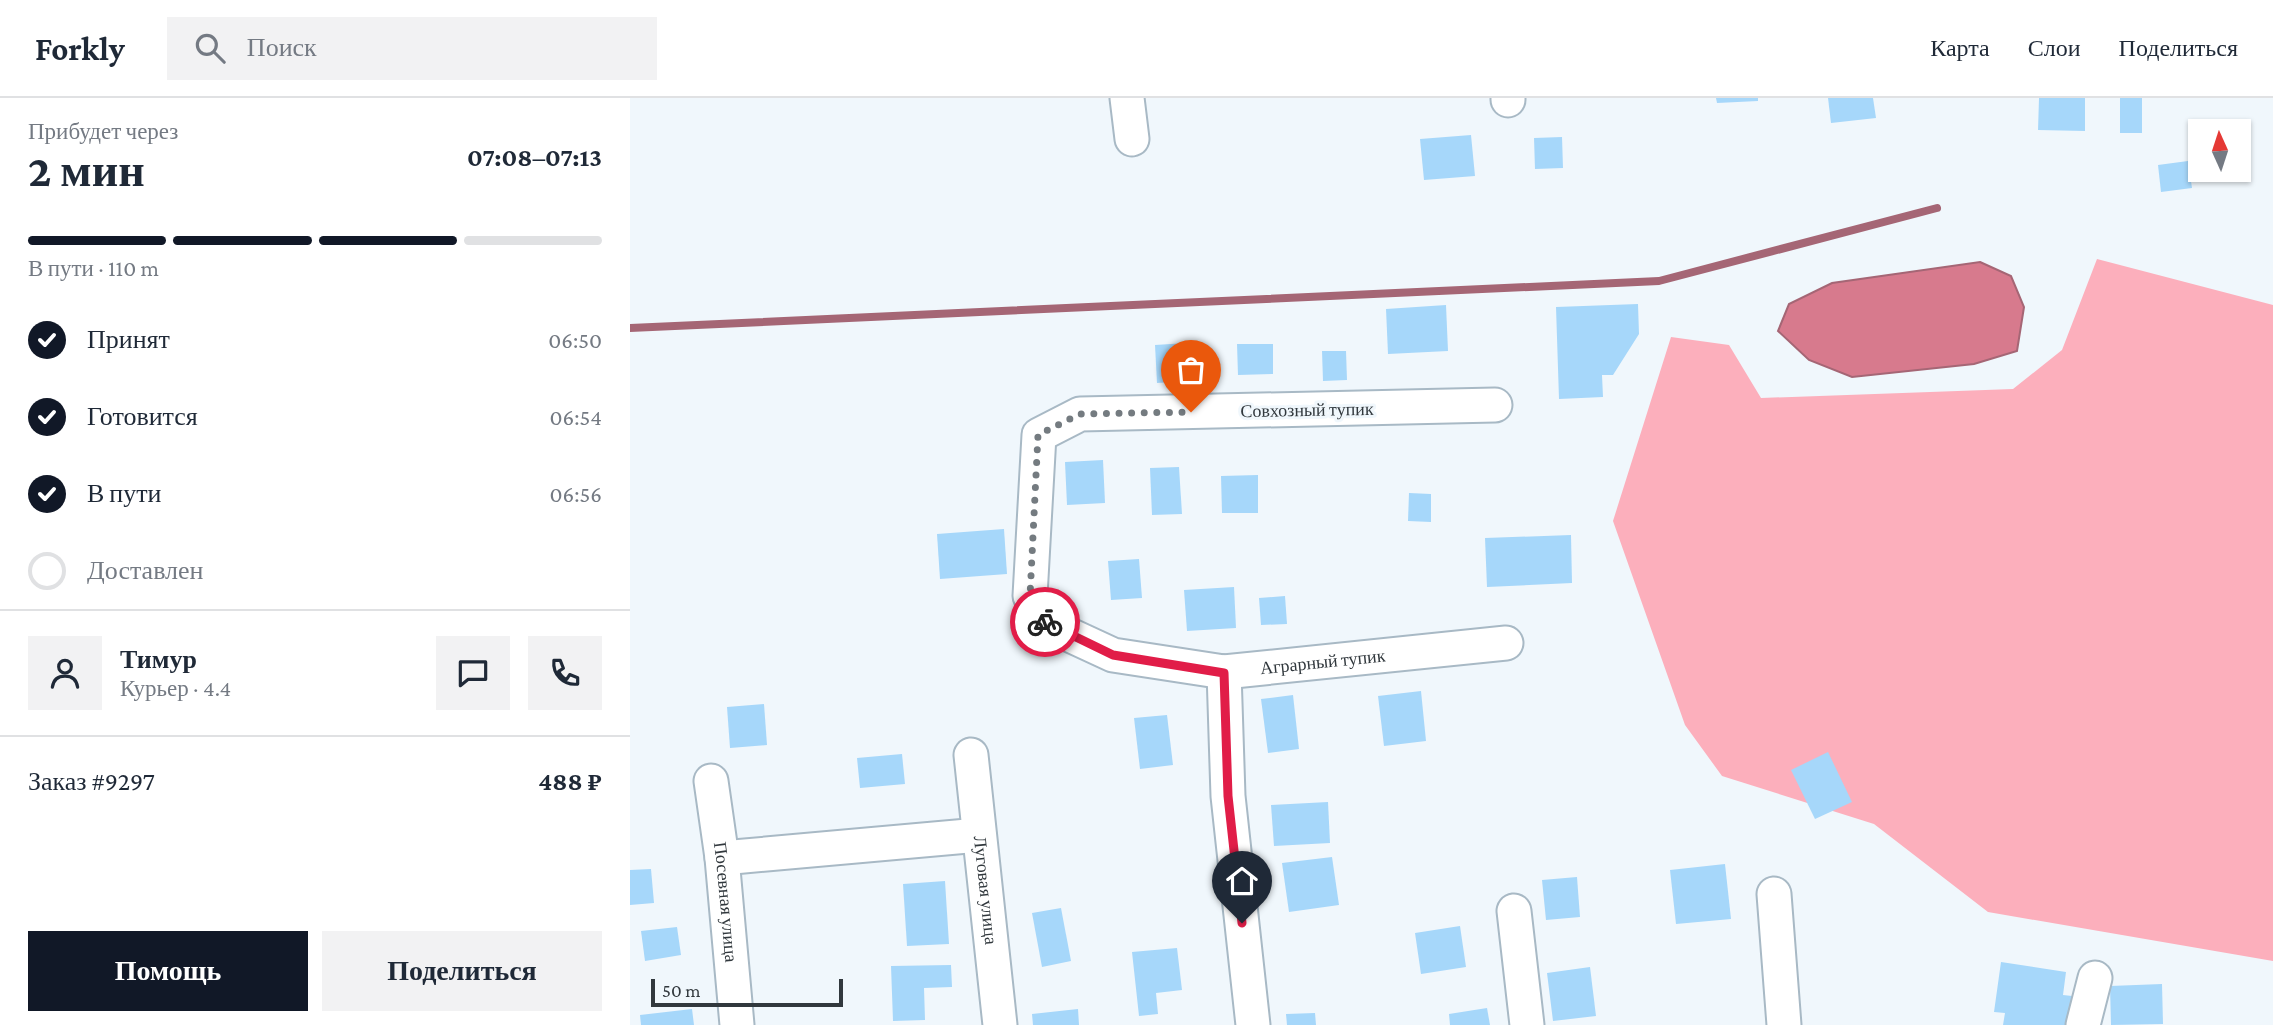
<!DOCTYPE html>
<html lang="ru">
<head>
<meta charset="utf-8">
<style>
  :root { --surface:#fff; --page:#f2f2f3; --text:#1f2937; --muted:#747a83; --line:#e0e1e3; --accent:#111827 }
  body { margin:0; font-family:"Crimson Pro",serif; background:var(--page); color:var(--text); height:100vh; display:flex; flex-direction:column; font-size:26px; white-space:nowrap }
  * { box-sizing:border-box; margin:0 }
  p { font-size:23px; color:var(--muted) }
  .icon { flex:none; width:38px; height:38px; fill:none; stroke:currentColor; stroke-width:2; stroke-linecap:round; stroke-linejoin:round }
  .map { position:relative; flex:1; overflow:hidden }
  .drawer { display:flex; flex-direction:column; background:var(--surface); width:630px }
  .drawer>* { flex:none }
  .needle { width:46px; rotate:357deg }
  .tools { position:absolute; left:1558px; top:21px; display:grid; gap:14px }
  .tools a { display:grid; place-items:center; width:63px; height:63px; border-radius:0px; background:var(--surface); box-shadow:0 2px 5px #0004; font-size:35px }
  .scale { position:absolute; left:21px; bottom:18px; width:192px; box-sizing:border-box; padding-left:7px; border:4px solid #31383d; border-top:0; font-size:19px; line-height:24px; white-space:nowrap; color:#31383d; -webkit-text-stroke:5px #f0f7fc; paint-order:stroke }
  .pin { position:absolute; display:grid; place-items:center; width:60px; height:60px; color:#fff; margin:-72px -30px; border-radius:50% 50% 50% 0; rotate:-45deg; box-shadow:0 0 7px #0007 }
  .pin .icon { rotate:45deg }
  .courier { position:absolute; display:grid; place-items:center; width:70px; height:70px; margin:-35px; border:5px solid #e11d48; border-radius:50%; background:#fff; color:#222; box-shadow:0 2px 9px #0007 }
  .overview em { font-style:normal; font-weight:700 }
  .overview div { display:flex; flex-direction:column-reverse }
  .overview { display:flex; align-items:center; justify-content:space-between; height:119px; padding:0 28px }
  h1 { font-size:46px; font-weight:700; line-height:52px }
  .bar { display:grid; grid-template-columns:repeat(4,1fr); gap:10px 7px; align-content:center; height:84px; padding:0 28px }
  .bar i { height:9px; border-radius:5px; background:var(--line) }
  .bar .selected { background:var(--accent) }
  .bar p { grid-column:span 4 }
  .line { display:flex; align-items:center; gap:18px; padding:0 28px; border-top:2px solid var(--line) }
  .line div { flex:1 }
  .round { display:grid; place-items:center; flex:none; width:74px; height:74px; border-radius:0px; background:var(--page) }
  ol { padding:0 28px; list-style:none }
  li { display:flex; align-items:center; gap:21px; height:77px }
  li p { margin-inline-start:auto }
  li .icon { padding:7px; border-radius:50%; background:var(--accent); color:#fff; stroke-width:4 }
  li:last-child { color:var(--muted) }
  li i { width:38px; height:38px; border:4px solid var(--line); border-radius:50% }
  .cta { display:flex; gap:14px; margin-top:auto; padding:14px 28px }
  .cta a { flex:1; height:80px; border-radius:0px; background:var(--accent); color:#fff; font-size:28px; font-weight:700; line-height:80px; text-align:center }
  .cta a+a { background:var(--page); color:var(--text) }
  header { display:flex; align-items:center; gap:42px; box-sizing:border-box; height:98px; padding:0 35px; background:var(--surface); border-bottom:2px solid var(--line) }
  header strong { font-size:33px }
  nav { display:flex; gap:38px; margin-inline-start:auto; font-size:24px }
  .search { width:490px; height:63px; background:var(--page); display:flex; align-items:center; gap:18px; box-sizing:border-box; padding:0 24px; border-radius:0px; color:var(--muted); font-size:26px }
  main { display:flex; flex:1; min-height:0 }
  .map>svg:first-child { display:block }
  .green { fill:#fcafbc }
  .water { fill:#d77a8d; stroke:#a56675; stroke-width:2 }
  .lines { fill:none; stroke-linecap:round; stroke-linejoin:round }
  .stream { stroke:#a56675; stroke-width:8 }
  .building { fill:#a6d7fa }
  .minor-casing { stroke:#a8b9c5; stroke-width:37 }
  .minor { stroke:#fff; stroke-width:33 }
  .done { stroke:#747b80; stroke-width:7; stroke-dasharray:0 12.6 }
  .route { stroke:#e11d48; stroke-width:9 }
  .labels { text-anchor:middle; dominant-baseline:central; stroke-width:6; stroke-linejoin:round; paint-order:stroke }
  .street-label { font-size:18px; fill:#31383d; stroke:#f0f7fc }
</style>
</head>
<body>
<header>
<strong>Forkly</strong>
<div class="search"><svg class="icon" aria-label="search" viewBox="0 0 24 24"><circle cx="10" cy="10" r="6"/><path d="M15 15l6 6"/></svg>Поиск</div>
<nav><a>Карта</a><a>Слои</a><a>Поделиться</a></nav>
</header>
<main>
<section class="drawer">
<div class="overview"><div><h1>2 мин</h1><p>Прибудет через</p></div><em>07:08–07:13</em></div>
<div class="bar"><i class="selected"></i><i class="selected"></i><i class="selected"></i><i></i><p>В пути · 110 m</p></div>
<ol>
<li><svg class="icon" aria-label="check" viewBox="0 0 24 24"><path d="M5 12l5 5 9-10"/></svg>Принят<p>06:50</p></li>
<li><svg class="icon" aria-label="check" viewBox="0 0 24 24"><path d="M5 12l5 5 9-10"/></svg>Готовится<p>06:54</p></li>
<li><svg class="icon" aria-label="check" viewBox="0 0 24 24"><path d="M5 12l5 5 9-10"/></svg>В пути<p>06:56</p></li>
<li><i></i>Доставлен</li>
</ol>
<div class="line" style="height:126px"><a class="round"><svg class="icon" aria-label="person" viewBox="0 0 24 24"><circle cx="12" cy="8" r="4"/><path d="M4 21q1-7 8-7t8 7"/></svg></a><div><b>Тимур</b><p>Курьер · 4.4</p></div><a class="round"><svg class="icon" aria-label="chat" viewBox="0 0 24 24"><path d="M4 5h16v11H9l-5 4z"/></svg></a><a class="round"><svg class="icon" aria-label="phone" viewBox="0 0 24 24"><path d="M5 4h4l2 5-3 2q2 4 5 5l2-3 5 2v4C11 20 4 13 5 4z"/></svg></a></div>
<div class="line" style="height:91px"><div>Заказ #9297</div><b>488 ₽</b></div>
<div class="cta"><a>Помощь</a><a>Поделиться</a></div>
</section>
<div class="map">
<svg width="1643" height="927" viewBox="0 0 1643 927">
  <rect width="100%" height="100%" fill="#f0f7fc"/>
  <path class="green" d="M 1467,161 L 1643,207 L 1643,863 L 1358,814 L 1244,726 L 1092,678 L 1055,627 L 983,423 L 1041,239 L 1099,247 L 1131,300 L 1383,291 L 1432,252 Z"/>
  <path class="water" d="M 1350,164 L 1381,178 L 1394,209 L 1387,253 L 1344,266 L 1222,279 L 1179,262 L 1148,233 L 1159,206 L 1202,185 Z"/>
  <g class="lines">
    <path class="stream" d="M 0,230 L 1029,183 L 1307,110"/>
  </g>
  <g class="building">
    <path d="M 1086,0 L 1128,0 L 1128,3 L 1087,5 Z"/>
    <path d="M 1198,0 L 1243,0 L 1246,20 L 1201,25 Z"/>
    <path d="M 1409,0 L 1455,0 L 1455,33 L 1408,32 Z"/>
    <rect x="1490" y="0" width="22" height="35"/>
    <path d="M 841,37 L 845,78 L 794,82 L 790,41 Z"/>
    <path d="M 932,39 L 933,70 L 905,71 L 904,40 Z"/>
    <path d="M 1558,63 L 1562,90 L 1531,94 L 1528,67 Z"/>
    <path d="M 1008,206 L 1009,236 L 983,277 L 972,277 L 973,299 L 929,301 L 926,209 Z"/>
    <path d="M 816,207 L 818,253 L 758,256 L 756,211 Z"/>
    <path d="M 572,244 L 574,282 L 527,285 L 525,247 Z"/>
    <path d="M 607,246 L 643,246 L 643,276 L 608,277 Z"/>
    <path d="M 692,253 L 716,253 L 717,282 L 693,283 Z"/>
    <path d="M 473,362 L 475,405 L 437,407 L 435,364 Z"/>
    <path d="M 549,369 L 552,416 L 522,417 L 520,370 Z"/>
    <path d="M 628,377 L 628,415 L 592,415 L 591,378 Z"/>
    <path d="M 779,395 L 801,396 L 801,424 L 778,423 Z"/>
    <path d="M 374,431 L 377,476 L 310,481 L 307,436 Z"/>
    <path d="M 941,437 L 942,485 L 857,489 L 855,440 Z"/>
    <path d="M 509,461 L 512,500 L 481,502 L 478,463 Z"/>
    <path d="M 604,489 L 606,530 L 557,533 L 554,492 Z"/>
    <path d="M 655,498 L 657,526 L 631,527 L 629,500 Z"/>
    <path d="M 791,593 L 796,643 L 754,648 L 748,598 Z"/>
    <path d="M 663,597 L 669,651 L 638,655 L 631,601 Z"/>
    <path d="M 134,606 L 137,647 L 100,650 L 97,609 Z"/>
    <path d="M 537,617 L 543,667 L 510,671 L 504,620 Z"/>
    <path d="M 1198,654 L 1222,704 L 1185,721 L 1161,672 Z"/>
    <path d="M 272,656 L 275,686 L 230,690 L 227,660 Z"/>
    <path d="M 698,704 L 700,745 L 644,748 L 641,707 Z"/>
    <path d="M 702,759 L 709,807 L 659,814 L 652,765 Z"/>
    <path d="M 1095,766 L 1101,821 L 1046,826 L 1040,772 Z"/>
    <path d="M 21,771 L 24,805 L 0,807 L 0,772 Z"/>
    <path d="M 947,779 L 950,819 L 916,822 L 912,782 Z"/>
    <path d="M 315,783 L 319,846 L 277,848 L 273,786 Z"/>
    <path d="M 431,810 L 441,863 L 412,869 L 402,815 Z"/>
    <path d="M 830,828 L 836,869 L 791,876 L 785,835 Z"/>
    <path d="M 47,829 L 51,857 L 15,863 L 11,833 Z"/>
    <path d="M 547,850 L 552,892 L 526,895 L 528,916 L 509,918 L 502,854 Z"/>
    <path d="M 1371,864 L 1436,874 L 1433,897 L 1442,898 L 1437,927 L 1373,927 L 1375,915 L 1364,914 Z"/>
    <path d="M 321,867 L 322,889 L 294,890 L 295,922 L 263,923 L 261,868 Z"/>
    <path d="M 960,869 L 966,918 L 923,923 L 917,875 Z"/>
    <path d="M 1532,886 L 1533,926 L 1481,927 L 1480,888 Z"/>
    <path d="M 857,910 L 860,927 L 820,927 L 819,916 Z"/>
    <path d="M 62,911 L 64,927 L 11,927 L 10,917 Z"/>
    <path d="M 448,911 L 449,927 L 403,927 L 402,916 Z"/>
    <path d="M 685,915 L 686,927 L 657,927 L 656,916 Z"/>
  </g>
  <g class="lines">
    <defs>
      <g id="minor">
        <path d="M 497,0 L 502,41"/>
        <path d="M 878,0 L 878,2"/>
        <path id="s1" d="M 865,307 L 450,316 L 409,337 L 400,498 L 416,526 L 483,557 L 594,574 L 876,545"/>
        <path d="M 594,574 L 598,698 L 623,927"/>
        <path id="s2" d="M 341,657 L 370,927"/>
        <path id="s3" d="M 81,683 L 92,760 L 107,927"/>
        <path d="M 92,760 L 349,737"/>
        <path d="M 1144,796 L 1154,927"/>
        <path d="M 884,813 L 897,927"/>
        <path d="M 1453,927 L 1465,880"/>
      </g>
    </defs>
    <use href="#minor" class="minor-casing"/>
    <use href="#minor" class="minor"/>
  </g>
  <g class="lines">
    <path class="done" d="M 415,524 L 400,498 L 408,337 L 450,316 L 561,314"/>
    <path class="route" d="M 415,524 L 483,557 L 594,575 L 598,698 L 612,825"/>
  </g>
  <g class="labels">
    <g class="street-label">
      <text transform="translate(677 312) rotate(-1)">Совхозный тупик</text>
      <text stroke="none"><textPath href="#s1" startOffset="940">Аграрный тупик</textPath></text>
      <text stroke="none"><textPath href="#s2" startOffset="136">Луговая улица</textPath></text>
      <text stroke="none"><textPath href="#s3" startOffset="122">Посевная улица</textPath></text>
    </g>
  </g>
</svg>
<div class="tools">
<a><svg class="needle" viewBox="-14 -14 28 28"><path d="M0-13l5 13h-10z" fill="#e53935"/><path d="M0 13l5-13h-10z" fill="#747a83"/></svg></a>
</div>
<div class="scale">50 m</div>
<div class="pin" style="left:561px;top:314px;background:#ea580c"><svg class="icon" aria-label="bag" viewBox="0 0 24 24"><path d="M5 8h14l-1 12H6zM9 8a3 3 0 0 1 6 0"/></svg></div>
<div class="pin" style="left:612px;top:825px;background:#1f2937"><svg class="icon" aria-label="home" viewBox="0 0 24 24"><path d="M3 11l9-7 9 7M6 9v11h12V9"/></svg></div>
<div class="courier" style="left:415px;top:524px"><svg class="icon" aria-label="bike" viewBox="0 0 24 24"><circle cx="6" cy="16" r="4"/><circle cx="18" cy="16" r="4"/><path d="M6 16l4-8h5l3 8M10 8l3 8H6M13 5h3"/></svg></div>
</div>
</main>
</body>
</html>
